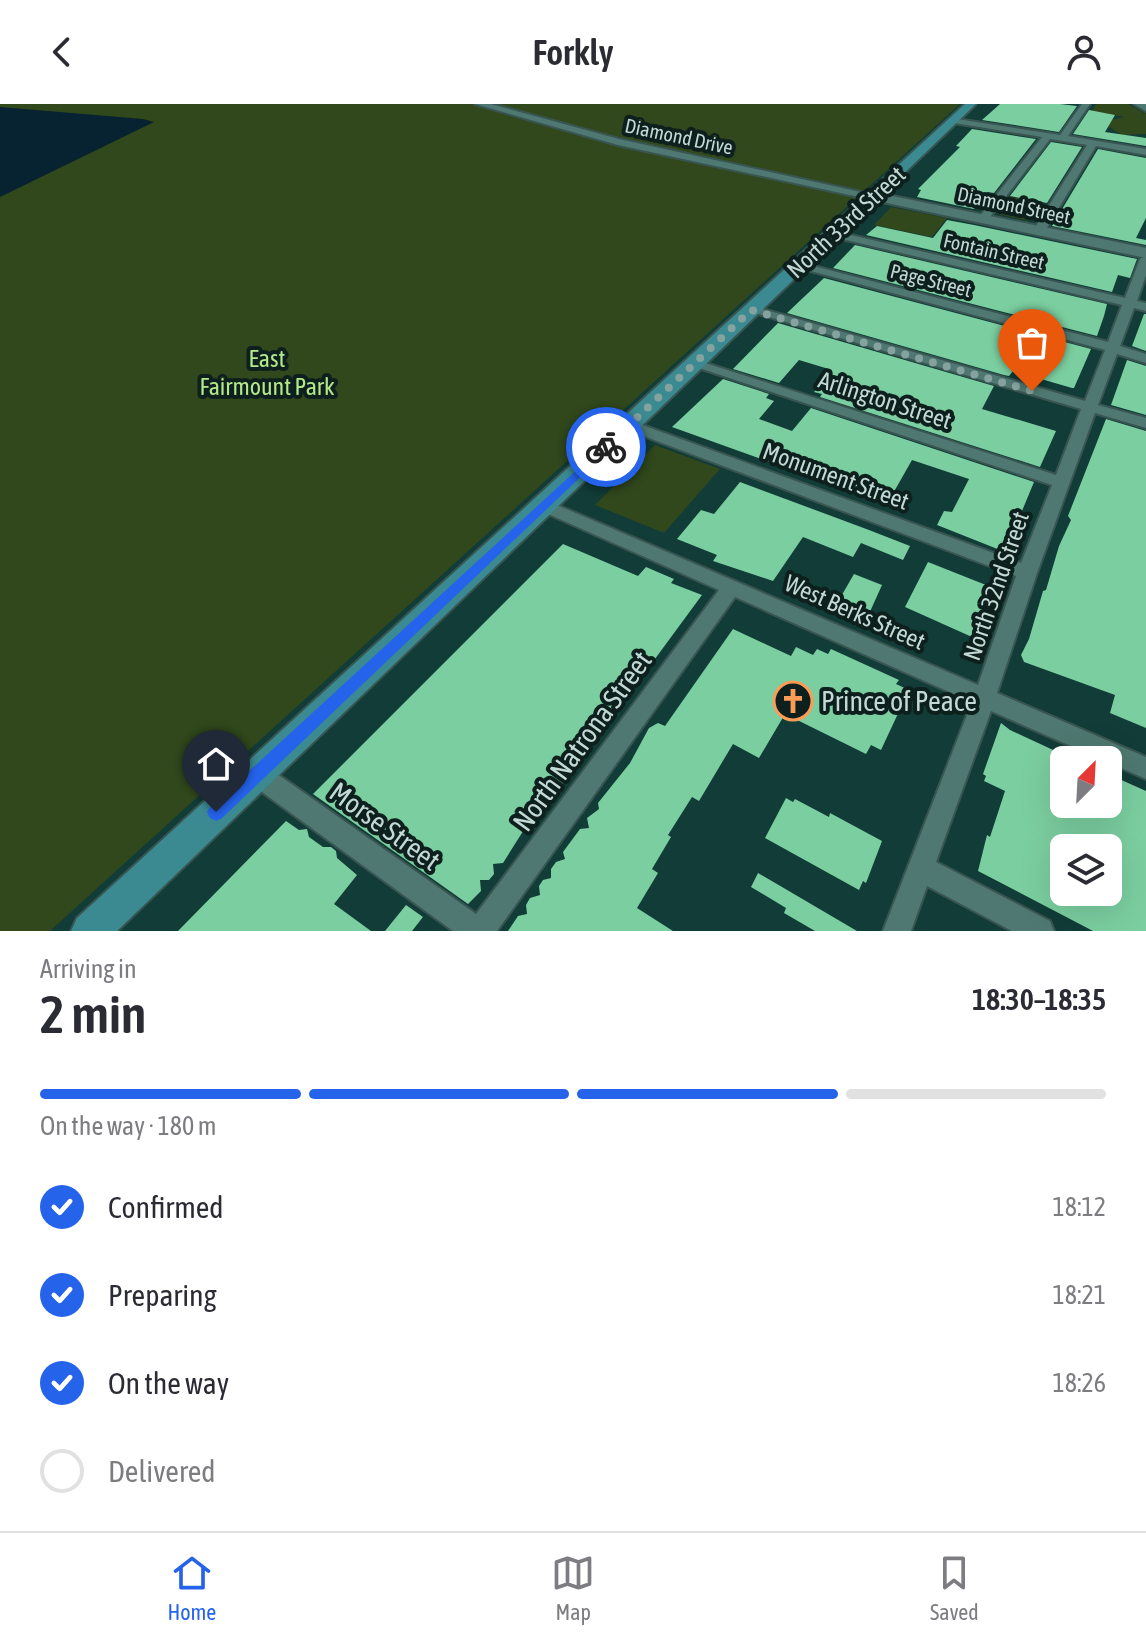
<!DOCTYPE html>
<html lang="en">
<head>
<meta charset="utf-8">
<style>
  :root { --surface:#fff; --page:#f2f2f3; --text:#2b2b33; --muted:#7c7c81; --line:#e1e1e2; --accent:#2563eb }
  body { margin:0; font-family:"Asap Condensed",sans-serif; background:var(--page); color:var(--text); height:100vh; display:flex; flex-direction:column; font-size:30px; white-space:nowrap }
  * { box-sizing:border-box; margin:0 }
  p { font-size:26px; color:var(--muted) }
  .icon { flex:none; width:44px; height:44px; fill:none; stroke:currentColor; stroke-width:2; stroke-linecap:round; stroke-linejoin:round }
  .map { position:relative; height:827px; overflow:hidden }
  .details { display:flex; flex-direction:column; background:var(--surface); flex:1 }
  .details>* { flex:none }
  .needle { width:52px; rotate:24deg }
  .buttons { position:absolute; left:1050px; top:642px; display:grid; gap:16px }
  .buttons a { display:grid; place-items:center; width:72px; height:72px; border-radius:12px; background:var(--surface); box-shadow:0 8px 32px #0002; font-size:40px }
  .pin { position:absolute; display:grid; place-items:center; width:68px; height:68px; color:#fff; margin:-82px -34px; border-radius:50% 50% 50% 0; rotate:-45deg; box-shadow:0 0 8px #0007 }
  .pin .icon { rotate:45deg }
  .courier { position:absolute; display:grid; place-items:center; width:80px; height:80px; margin:-40px; border:6px solid #2563eb; border-radius:50%; background:#fff; color:#222; box-shadow:0 2px 10px #0007 }
  .head em { font-style:normal; font-weight:600 }
  .head div { display:flex; flex-direction:column-reverse }
  .head { display:flex; align-items:center; justify-content:space-between; height:136px; padding:0 40px }
  h1 { font-size:52px; font-weight:600; line-height:60px }
  .bar { display:grid; grid-template-columns:repeat(4,1fr); gap:12px 8px; align-content:center; height:96px; padding:0 40px }
  .bar i { height:10px; border-radius:6px; background:var(--line) }
  .bar .selected { background:var(--accent) }
  .bar p { grid-column:span 4 }
  ol { padding:0 40px; list-style:none }
  li { display:flex; align-items:center; gap:24px; height:88px }
  li p { margin-inline-start:auto }
  li .icon { padding:8px; border-radius:50%; background:var(--accent); color:#fff; stroke-width:4 }
  li:last-child { color:var(--muted) }
  li i { width:44px; height:44px; border:4px solid var(--line); border-radius:50% }
  header { display:flex; justify-content:space-between; align-items:center; height:104px; padding:0 40px; background:var(--surface); font-size:36px; font-weight:600 }
  .dock { display:flex; justify-content:space-around; align-items:center; height:112px; border-top:2px solid var(--line); background:var(--surface); font-size:22px; color:var(--muted) }
  .dock a { display:grid; justify-items:center; gap:4px }
  .dock .selected { color:var(--accent) }
  .map>svg:first-child { display:block }
  .green { fill:#30481c }
  .water { fill:#072230 }
  .building { fill:#7bcea0; fill-rule:evenodd }
  .lines { fill:none; stroke-linecap:round; stroke-linejoin:round }
  .minor-casing { stroke:#385551; stroke-width:4 }
  .tertiary-casing { stroke:#385551; stroke-width:4 }
  .secondary-casing { stroke:#385551; stroke-width:4 }
  .primary-casing { stroke:#385551; stroke-width:4 }
  .minor { fill:#4e7871; fill-rule:evenodd }
  .tertiary { fill:#4e7871; fill-rule:evenodd }
  .secondary { fill:#4e7871; fill-rule:evenodd }
  .primary { fill:#3b8a91; fill-rule:evenodd }
  .route { fill:#2563eb }
  .done { stroke:#85a29e; stroke-width:8; stroke-dasharray:0 14.4 }
  .labels { text-anchor:middle; dominant-baseline:central; stroke-width:8; stroke-linejoin:round; paint-order:stroke }
  .far-street-label { font-size:20px; fill:#c3d9d5; stroke:#0e201d }
  .street-label { font-size:24px; fill:#c3d9d5; stroke:#0e201d }
  .park-label { font-size:24px; fill:#b4e98a; stroke:#0e201d }
  .near-poi-label { font-size:28px; fill:#c3d9d5; stroke:#0e201d; text-anchor:start }
  .near-street-label { font-size:28px; fill:#c3d9d5; stroke:#0e201d }
</style>
</head>
<body>
<header><svg class="icon" aria-label="back" viewBox="0 0 24 24"><path d="M15 5l-7 7 7 7"/></svg>Forkly<svg class="icon" aria-label="person" viewBox="0 0 24 24"><circle cx="12" cy="8" r="4"/><path d="M4 21q1-7 8-7t8 7"/></svg></header>
<div class="map">
<svg width="1146" height="827" viewBox="0 0 1146 827">
  <rect width="100%" height="100%" fill="#113c37"/>
  <g class="green">
    <path d="M 0,0 L 960,0 L 50,827 L 0,827 Z"/>
    <path d="M 1096,0 L 1128,0 L 1146,10 L 1146,30 L 1122,31 L 1101,18 L 1124,13 L 1092,7 Z"/>
    <path d="M 1009,92 L 1045,99 L 1035,104 L 1030,117 L 997,110 L 1010,99 L 1006,97 Z"/>
    <path d="M 891,103 L 947,114 L 932,133 L 874,121 Z"/>
    <path d="M 655,341 L 720,365 L 664,429 L 595,401 Z"/>
  </g>
  <path class="water" d="M 0,3 L 143,15 L 154,18 L 0,93 Z"/>
  <g class="building">
    <path d="M 1000,0 L 1060,0 L 1077,2 L 1059,28 L 982,16 Z"/>
    <path d="M 1089,6 L 1115,11 L 1105,28 L 1146,34 L 1146,42 L 1073,30 Z"/>
    <path d="M 972,25 L 1036,35 L 994,89 L 987,88 L 974,105 L 917,93 L 921,86 L 918,85 L 960,43 L 956,42 Z"/>
    <path d="M 1051,38 L 1082,43 L 1047,99 L 1010,92 Z"/>
    <path d="M 1098,45 L 1146,54 L 1146,114 L 1136,134 L 1146,136 L 1146,141 L 1052,122 Z"/>
    <path d="M 947,116 L 974,121 L 1137,155 L 1130,174 L 1118,171 L 1112,188 L 866,131 L 877,122 L 933,134 Z"/>
    <path d="M 855,141 L 1107,200 L 1104,212 L 1097,232 L 833,164 Z"/>
    <path d="M 824,174 L 1091,245 L 1074,284 L 1072,284 L 1013,267 L 1009,272 L 1004,271 L 787,209 Z"/>
    <path d="M 1144,210 L 1146,210 L 1146,247 L 1132,242 Z"/>
    <path d="M 778,219 L 994,282 L 982,305 L 1056,327 L 1040,363 L 820,293 L 822,290 L 814,288 L 832,266 L 799,256 L 779,279 L 733,265 Z"/>
    <path d="M 1127,256 L 1146,262 L 1146,311 L 1111,301 Z"/>
    <path d="M 723,275 L 769,290 L 766,294 L 774,297 L 759,315 L 792,327 L 811,304 L 1034,378 L 1005,448 L 937,421 L 944,407 L 952,408 L 969,375 L 912,356 L 887,400 L 672,323 Z"/>
    <path d="M 1106,315 L 1146,327 L 1146,624 L 1110,609 L 1115,591 L 1024,558 L 1021,551 L 1029,535 L 1043,487 L 1046,486 L 1059,442 L 1071,416 L 1068,412 Z"/>
    <path d="M 740,378 L 869,426 L 910,442 L 903,456 L 861,439 L 853,453 L 803,433 L 773,477 L 713,457 L 717,451 L 677,435 L 701,406 L 714,410 Z"/>
    <path d="M 563,440 L 638,472 L 646,463 L 674,475 L 671,479 L 702,491 L 549,699 L 540,710 L 532,713 L 503,759 L 493,760 L 494,770 L 489,776 L 480,776 L 481,787 L 468,800 L 313,690 Z"/>
    <path d="M 928,458 L 991,483 L 972,533 L 905,503 Z"/>
    <path d="M 854,470 L 882,481 L 864,521 L 832,508 Z"/>
    <path d="M 733,525 L 791,552 L 796,543 L 813,551 L 817,545 L 828,550 L 831,545 L 899,576 L 896,580 L 909,586 L 881,646 L 871,641 L 866,650 L 785,610 L 759,654 L 733,640 L 699,697 L 692,693 L 668,731 L 671,733 L 652,765 L 658,769 L 637,804 L 673,827 L 508,827 L 518,812 L 527,810 L 526,801 L 530,794 L 540,791 L 539,782 L 543,776 L 551,774 L 551,765 L 556,758 L 565,755 L 563,748 L 580,725 L 589,724 L 587,714 L 599,705 L 598,699 L 630,659 L 649,624 L 658,619 L 665,622 Z"/>
    <path d="M 1001,619 L 1010,626 L 1064,651 L 1064,700 L 1108,700 L 1108,670 L 1146,687 L 1146,827 L 1093,827 L 978,767 L 987,731 L 990,733 L 1005,687 L 984,677 L 986,672 L 983,670 ZM 1064,744 L 1108,744 L 1108,788 L 1064,788 Z"/>
    <path d="M 786,694 L 793,698 L 795,695 L 829,713 L 830,709 L 882,737 L 866,779 L 863,777 L 859,786 L 765,734 Z"/>
    <path d="M 286,717 L 299,726 L 307,725 L 309,733 L 323,743 L 331,743 L 336,747 L 337,754 L 357,771 L 334,800 L 371,827 L 178,827 Z"/>
    <path d="M 758,769 L 857,827 L 815,827 L 784,809 L 786,804 L 751,783 Z"/>
    <path d="M 406,801 L 423,813 L 412,827 L 385,827 Z"/>
  </g>
  <g class="lines">
    <defs>
      <g id="minor">
        <path d="M 1082,0 L 1090,0 L 1068,32 L 1146,45 L 1146,51 L 1096,42 L 1045,127 L 1039,130 L 1033,127 L 1087,41 L 1050,35 L 987,117 L 979,117 L 979,113 L 1042,33 L 954,19 L 951,14 L 1060,31 Z"/>
        <path d="M 833,127 L 1125,194 L 1140,155 L 1146,151 L 1146,171 L 1137,197 L 1146,199 L 1146,207 L 1134,204 L 1120,242 L 1146,250 L 1146,259 L 1117,250 L 1098,301 L 1146,314 L 1146,324 L 1095,309 L 1037,469 L 997,589 L 1146,653 L 1146,675 L 991,607 L 936,758 L 1050,817 L 1054,827 L 1012,827 L 927,782 L 911,827 L 883,827 L 972,598 L 735,493 L 497,827 L 453,827 L 248,678 L 245,670 L 248,662 L 257,659 L 266,662 L 476,810 L 719,486 L 537,405 L 534,401 L 537,397 L 543,395 L 978,581 L 1016,472 L 622,324 L 620,321 L 628,316 L 634,318 L 1021,459 L 1052,381 L 687,260 L 694,256 L 699,257 L 1056,371 L 1081,305 L 745,206 L 756,203 L 1085,297 L 1105,246 L 792,162 L 798,158 L 1108,238 L 1122,201 L 829,132 L 829,128 Z"/>
      </g>
      <g id="tertiary">
        <path d="M 475,0 L 491,0 L 619,35 L 879,92 L 873,96 L 618,41 Z"/>
        <path d="M 1134,0 L 1146,0 L 1146,7 Z"/>
      </g>
      <path id="secondary" d="M 873,88 L 1146,144 L 1146,154 L 868,95 L 868,89 Z"/>
      <path id="primary" d="M 965,0 L 976,0 L 117,827 L 71,827 L 77,814 Z"/>
    </defs>
    <use href="#minor" class="minor-casing"/>
    <use href="#tertiary" class="tertiary-casing"/>
    <use href="#secondary" class="secondary-casing"/>
    <use href="#primary" class="primary-casing"/>
    <use href="#minor" class="minor"/>
    <use href="#tertiary" class="tertiary"/>
    <use href="#secondary" class="secondary"/>
    <use href="#primary" class="primary"/>
  </g>
  <path class="route" d="M 606,339 L 612,343 L 610,345 L 222,714 L 216,717 L 210,714 L 207,708 L 210,703 Z"/>
  <g class="lines">
    <path class="done" d="M 606,343 L 751,206 L 1032,287"/>
  </g>
  <defs>
    <symbol id="church-ring" viewBox="-11 -11 22 22"><circle r="9.5" fill="#0e201d" stroke="#fd9c56" stroke-width="1.5"/><path d="M-1.2-6h2.4v3.5h3.3v2.4h-3.3V6h-2.4V-.1h-3.3v-2.4h3.3Z" fill="#fd9c56"/></symbol>
  </defs>
  <g fill-rule="evenodd">
    <use href="#church-ring" x="771" y="575" width="44" height="44"/>
  </g>
  <g class="labels">
    <g class="far-street-label">
      <text transform="translate(679 32) rotate(12)">Diamond Drive</text>
      <text transform="translate(1014 101) rotate(12)">Diamond Street</text>
      <text transform="translate(994 147) rotate(13)">Fontain Street</text>
      <text transform="translate(931 176) rotate(14)">Page Street</text>
    </g>
    <g class="street-label">
      <text transform="translate(846 118) rotate(-43)">North 33rd Street</text>
      <text transform="translate(885 296) rotate(18)">Arlington Street</text>
      <text transform="translate(836 372) rotate(20)">Monument Street</text>
      <text transform="translate(996 482) rotate(-71)">North 32nd Street</text>
      <text transform="translate(855 508) rotate(24)">West Berks Street</text>
    </g>
    <g class="park-label">
      <text x="267" y="254">East<tspan x="267" dy="28">Fairmount Park</tspan></text>
    </g>
    <g class="near-poi-label">
      <text x="821" y="597">Prince of Peace</text>
    </g>
    <g class="near-street-label">
      <text transform="translate(582 637) rotate(-54)">North Natrona Street</text>
      <text transform="translate(385 722) rotate(36)">Morse Street</text>
    </g>
  </g>
</svg>
<div class="buttons">
<a><svg class="needle" viewBox="-14 -14 28 28"><path d="M0-13l5 13h-10z" fill="#e53935"/><path d="M0 13l5-13h-10z" fill="#7c7c81"/></svg></a>
<a><svg class="icon" aria-label="layers" viewBox="0 0 24 24"><path d="M12 4l9 5-9 5-9-5zM3 14l9 5 9-5"/></svg></a>
</div>
<div class="pin" style="left:1032px;top:287px;background:#ea580c"><svg class="icon" aria-label="bag" viewBox="0 0 24 24"><path d="M5 8h14l-1 12H6zM9 8a3 3 0 0 1 6 0"/></svg></div>
<div class="pin" style="left:216px;top:708px;background:#1f2937"><svg class="icon" aria-label="home" viewBox="0 0 24 24"><path d="M3 11l9-7 9 7M6 9v11h12V9"/></svg></div>
<div class="courier" style="left:606px;top:343px"><svg class="icon" aria-label="bike" viewBox="0 0 24 24"><circle cx="6" cy="16" r="4"/><circle cx="18" cy="16" r="4"/><path d="M6 16l4-8h5l3 8M10 8l3 8H6M13 5h3"/></svg></div>
</div>
<section class="details">
<div class="head"><div><h1>2 min</h1><p>Arriving in</p></div><em>18:30–18:35</em></div>
<div class="bar"><i class="selected"></i><i class="selected"></i><i class="selected"></i><i></i><p>On the way · 180 m</p></div>
<ol>
<li><svg class="icon" aria-label="check" viewBox="0 0 24 24"><path d="M5 12l5 5 9-10"/></svg>Confirmed<p>18:12</p></li>
<li><svg class="icon" aria-label="check" viewBox="0 0 24 24"><path d="M5 12l5 5 9-10"/></svg>Preparing<p>18:21</p></li>
<li><svg class="icon" aria-label="check" viewBox="0 0 24 24"><path d="M5 12l5 5 9-10"/></svg>On the way<p>18:26</p></li>
<li><i></i>Delivered</li>
</ol>
</section>
<nav class="dock">
<a class="selected"><svg class="icon" aria-label="home" viewBox="0 0 24 24"><path d="M3 11l9-7 9 7M6 9v11h12V9"/></svg>Home</a>
<a><svg class="icon" aria-label="map" viewBox="0 0 24 24"><path d="M3 6l6-2 6 2 6-2v14l-6 2-6-2-6 2zM9 4v14M15 6v14"/></svg>Map</a>
<a><svg class="icon" aria-label="saved" viewBox="0 0 24 24"><path d="M7 4h10v16l-5-4-5 4z"/></svg>Saved</a>
</nav>
</body>
</html>
